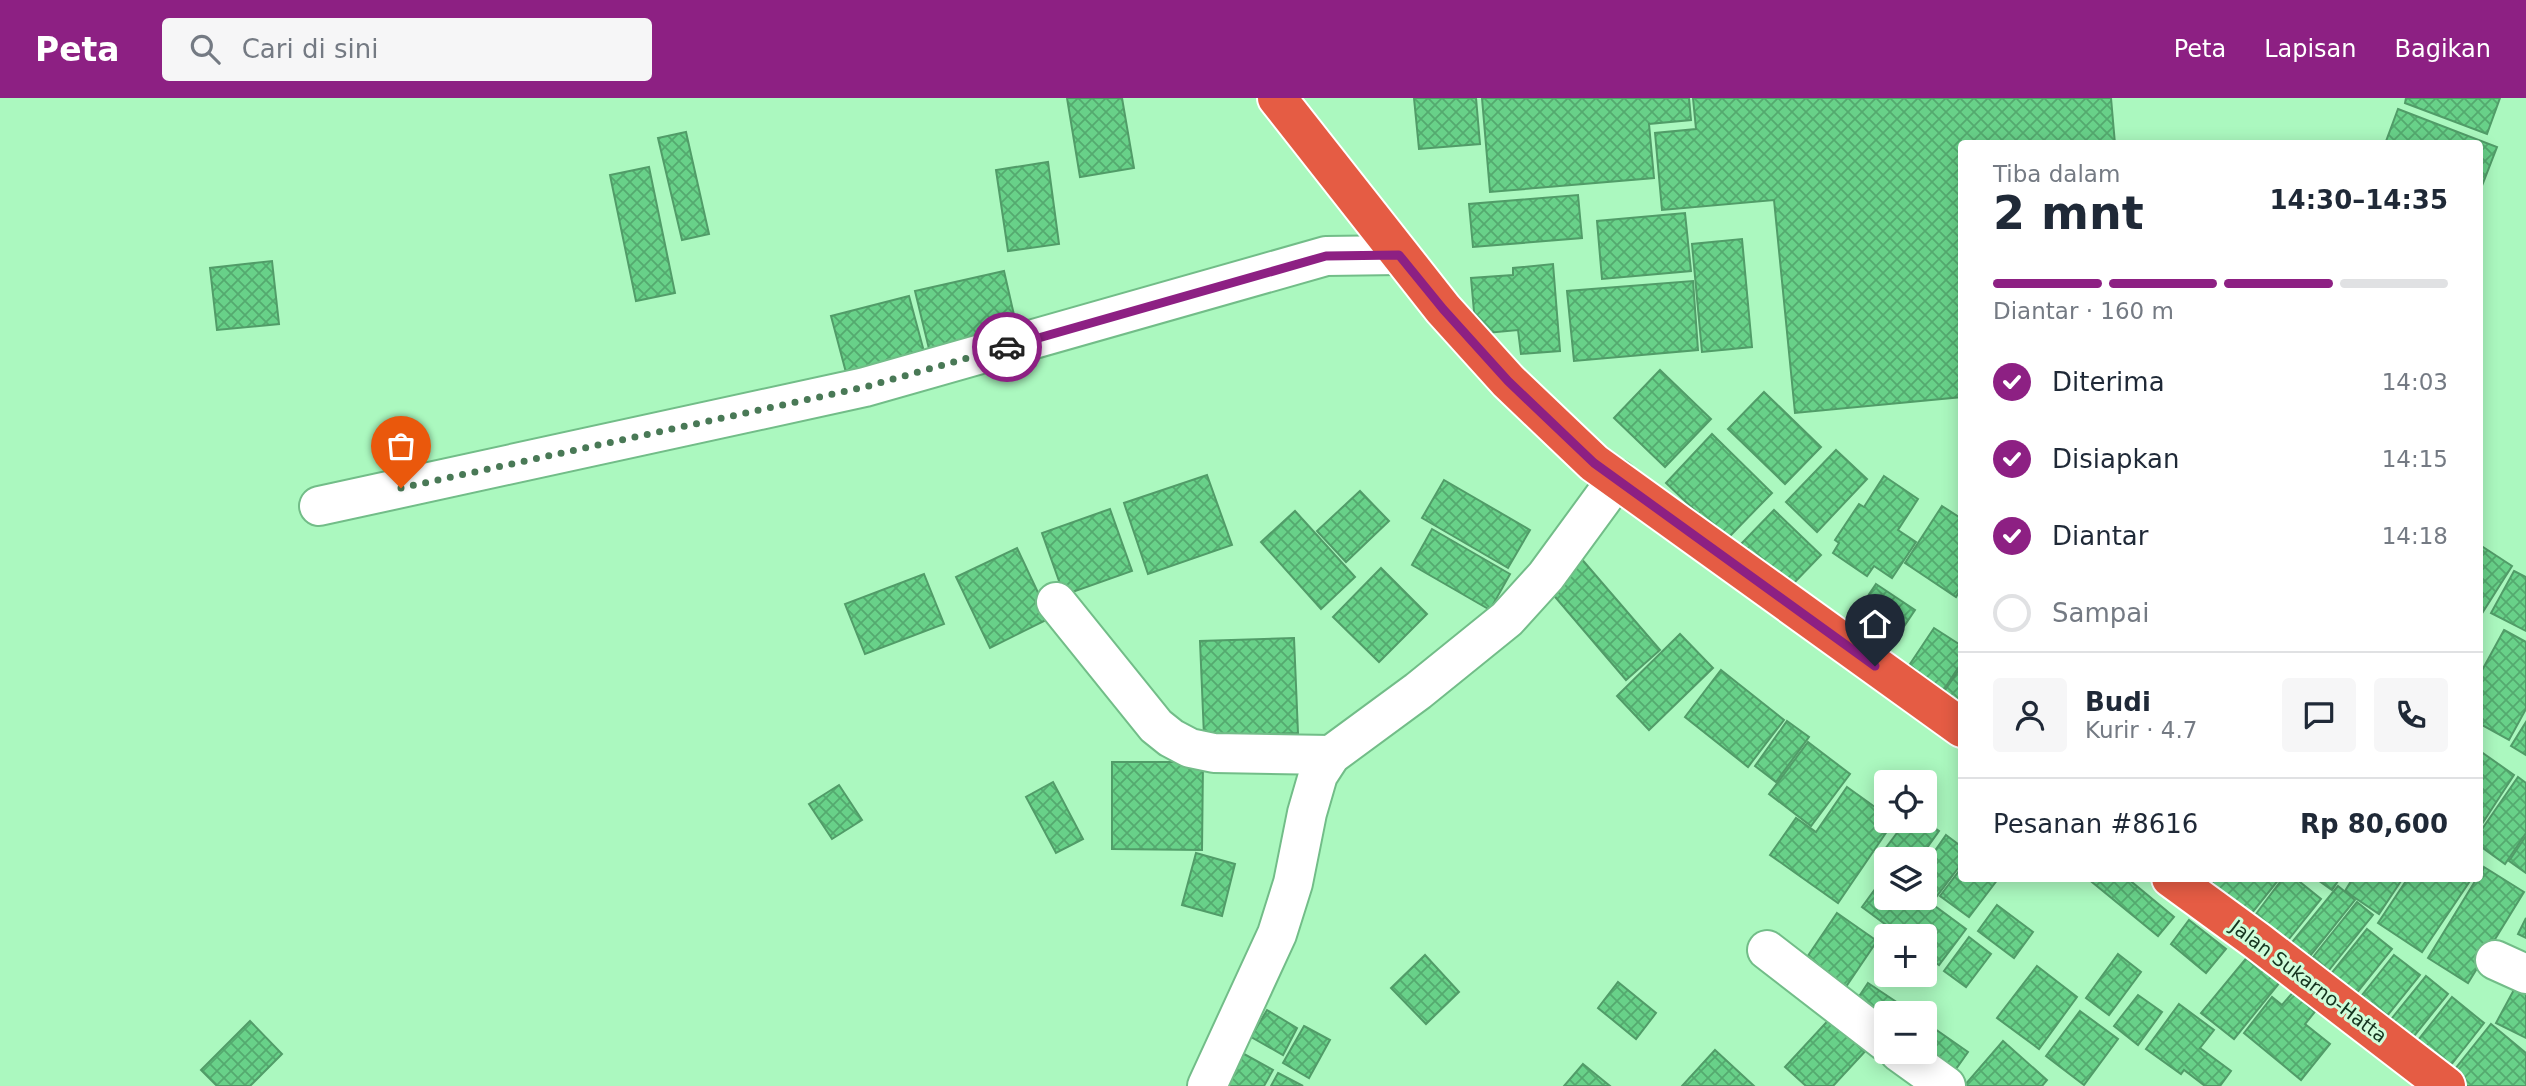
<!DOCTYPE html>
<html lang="id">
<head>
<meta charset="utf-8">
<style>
  :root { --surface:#fff; --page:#f6f6f7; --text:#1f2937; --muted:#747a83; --line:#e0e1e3; --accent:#8d2083 }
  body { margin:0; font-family:"DejaVu Sans",sans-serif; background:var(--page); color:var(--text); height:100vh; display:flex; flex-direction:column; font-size:26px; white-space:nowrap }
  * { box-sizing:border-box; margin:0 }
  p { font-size:23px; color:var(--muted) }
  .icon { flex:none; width:38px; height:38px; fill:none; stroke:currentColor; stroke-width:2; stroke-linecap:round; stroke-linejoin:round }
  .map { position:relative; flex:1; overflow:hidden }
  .side { position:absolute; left:1958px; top:42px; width:525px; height:742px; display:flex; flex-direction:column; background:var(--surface); border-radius:7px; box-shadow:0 4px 18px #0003 }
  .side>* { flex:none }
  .fabs { position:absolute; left:1874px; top:672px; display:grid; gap:14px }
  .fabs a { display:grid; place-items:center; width:63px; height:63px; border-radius:7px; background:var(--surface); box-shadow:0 4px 18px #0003; font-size:35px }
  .pin { position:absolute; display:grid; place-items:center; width:60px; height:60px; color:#fff; margin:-72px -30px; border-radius:50% 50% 50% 0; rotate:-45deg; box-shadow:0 0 7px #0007 }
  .pin .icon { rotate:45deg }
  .courier { position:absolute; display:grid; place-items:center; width:70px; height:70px; margin:-35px; border:5px solid #8d2083; border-radius:50%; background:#fff; color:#222; box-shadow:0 2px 9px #0007 }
  .head em { font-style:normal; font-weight:600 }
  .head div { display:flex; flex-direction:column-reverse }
  .head { display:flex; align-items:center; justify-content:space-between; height:119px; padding:0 35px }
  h1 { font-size:46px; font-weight:600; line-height:52px }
  .bar { display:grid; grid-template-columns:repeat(4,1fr); gap:10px 7px; align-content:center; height:84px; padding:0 35px }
  .bar i { height:9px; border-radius:5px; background:var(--line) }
  .bar .on { background:var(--accent) }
  .bar p { grid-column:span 4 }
  .line { display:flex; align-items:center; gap:18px; padding:0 35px; border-top:2px solid var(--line) }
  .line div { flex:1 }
  .round { display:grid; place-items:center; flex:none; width:74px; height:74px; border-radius:7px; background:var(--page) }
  ol { padding:0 35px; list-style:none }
  li { display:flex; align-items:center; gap:21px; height:77px }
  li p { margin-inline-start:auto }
  li .icon { padding:7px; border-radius:50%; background:var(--accent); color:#fff; stroke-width:4 }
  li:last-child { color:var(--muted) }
  li i { width:38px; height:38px; border:4px solid var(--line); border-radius:50% }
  header { display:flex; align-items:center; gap:42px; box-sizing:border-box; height:98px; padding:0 35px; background:var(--accent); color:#fff }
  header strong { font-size:33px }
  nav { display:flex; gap:38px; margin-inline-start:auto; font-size:24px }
  .search { width:490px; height:63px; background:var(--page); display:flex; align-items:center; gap:18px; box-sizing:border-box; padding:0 24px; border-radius:7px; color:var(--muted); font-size:26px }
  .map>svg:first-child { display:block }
  .building { fill:url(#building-cross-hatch); stroke:#519c68; stroke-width:2 }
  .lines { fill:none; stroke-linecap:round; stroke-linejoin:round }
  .minor-casing { stroke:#72bd88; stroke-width:42 }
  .highway-casing { stroke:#fff; stroke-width:42 }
  .minor { stroke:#fff; stroke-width:38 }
  .highway { stroke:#e55c44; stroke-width:38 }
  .done { stroke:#497956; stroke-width:7; stroke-dasharray:0 12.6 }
  .route { stroke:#8d2083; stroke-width:9 }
  .labels { text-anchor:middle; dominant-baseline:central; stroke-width:6; stroke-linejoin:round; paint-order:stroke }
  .street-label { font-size:19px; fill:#14341e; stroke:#d0fdda }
</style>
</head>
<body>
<header>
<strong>Peta</strong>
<div class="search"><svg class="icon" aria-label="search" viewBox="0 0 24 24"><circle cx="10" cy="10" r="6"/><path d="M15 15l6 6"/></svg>Cari di sini</div>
<nav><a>Peta</a><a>Lapisan</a><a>Bagikan</a></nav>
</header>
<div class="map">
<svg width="2526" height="988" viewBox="0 0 2526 988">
  <defs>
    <pattern id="building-cross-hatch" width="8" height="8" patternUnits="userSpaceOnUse" patternTransform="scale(1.75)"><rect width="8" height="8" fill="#68d189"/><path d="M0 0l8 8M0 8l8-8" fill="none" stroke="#54aa6f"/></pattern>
  </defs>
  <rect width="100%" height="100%" fill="#abf8bf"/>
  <g class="building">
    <path d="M 1067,0 L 1122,0 L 1134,70 L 1080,79 Z"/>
    <path d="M 1414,0 L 1476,0 L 1480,46 L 1419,51 Z"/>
    <path d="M 1482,0 L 1689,0 L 1691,22 L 1649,26 L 1654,80 L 1490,94 Z"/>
    <path d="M 1693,0 L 2111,0 L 2115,46 L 1962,46 L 1962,299 L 1795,315 L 1774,102 L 1662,112 L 1655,35 L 1696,31 Z"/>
    <path d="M 2406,0 L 2500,0 L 2487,36 L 2405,5 Z"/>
    <path d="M 2398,11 L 2497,49 L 2480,93 L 2480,46 L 2385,46 Z"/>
    <path d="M 686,34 L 709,136 L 682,142 L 658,40 Z"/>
    <path d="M 1048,64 L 1059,146 L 1008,153 L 996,72 Z"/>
    <path d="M 649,69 L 675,195 L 636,203 L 610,77 Z"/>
    <path d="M 1578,97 L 1582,140 L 1473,149 L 1469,106 Z"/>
    <path d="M 1685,115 L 1691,173 L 1602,181 L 1597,123 Z"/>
    <path d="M 1742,141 L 1752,249 L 1702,254 L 1692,146 Z"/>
    <path d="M 272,163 L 279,226 L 217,232 L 210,170 Z"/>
    <path d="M 1553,166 L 1560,253 L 1521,256 L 1518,232 L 1476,236 L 1471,180 L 1513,177 L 1513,170 Z"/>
    <path d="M 1004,173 L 1019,239 L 931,259 L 915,193 Z"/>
    <path d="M 1693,183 L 1698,252 L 1574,263 L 1567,193 Z"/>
    <path d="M 909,198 L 926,261 L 848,282 L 831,218 Z"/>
    <path d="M 1660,272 L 1711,321 L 1665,369 L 1614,320 Z"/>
    <path d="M 1764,294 L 1821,349 L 1785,386 L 1728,331 Z"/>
    <path d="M 1712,336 L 1772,395 L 1726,442 L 1666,385 Z"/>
    <path d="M 1836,352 L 1867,381 L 1817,434 L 1786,404 Z"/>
    <path d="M 1207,377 L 1232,447 L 1148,476 L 1124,405 Z"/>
    <path d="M 1884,378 L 1918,401 L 1898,432 L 1916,444 L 1892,480 L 1874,468 L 1867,478 L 1833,455 L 1839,445 L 1835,442 L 1859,406 L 1864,409 Z"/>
    <path d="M 1444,382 L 1530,432 L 1508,470 L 1422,420 Z"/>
    <path d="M 1360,393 L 1389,423 L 1346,464 L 1317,433 Z"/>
    <path d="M 1942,408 L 1962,421 L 1962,489 L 1956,499 L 1905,465 Z"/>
    <path d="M 1110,411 L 1132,473 L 1064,497 L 1042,435 Z"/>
    <path d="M 1774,412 L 1821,457 L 1788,491 L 1741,446 Z"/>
    <path d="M 1295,413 L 1355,479 L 1321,511 L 1261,444 Z"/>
    <path d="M 1432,431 L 1510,476 L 1490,512 L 1412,467 Z"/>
    <path d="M 2480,447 L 2512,468 L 2481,517 L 2480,517 Z"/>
    <path d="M 1017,450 L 1050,520 L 990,550 L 956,479 Z"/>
    <path d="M 1579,458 L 1660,552 L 1626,582 L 1545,487 Z"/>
    <path d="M 1381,470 L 1427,516 L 1379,564 L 1333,519 Z"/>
    <path d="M 2514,473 L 2526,479 L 2526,533 L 2491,515 Z"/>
    <path d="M 924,476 L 944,526 L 865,556 L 845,506 Z"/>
    <path d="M 1876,486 L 1915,512 L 1888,552 L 1849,526 Z"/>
    <path d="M 1934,530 L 1962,548 L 1962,564 L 1935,605 L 1900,581 Z"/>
    <path d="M 2504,532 L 2526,544 L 2526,611 L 2509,642 L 2480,626 L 2480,576 Z"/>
    <path d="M 1680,536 L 1713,570 L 1649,632 L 1617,598 Z"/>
    <path d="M 1294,540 L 1298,635 L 1204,638 L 1200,543 Z"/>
    <path d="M 1962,567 L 1962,624 L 1935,607 Z"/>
    <path d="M 1721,572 L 1784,622 L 1748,669 L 1685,619 Z"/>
    <path d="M 1787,623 L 1809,639 L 1776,684 L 1755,668 Z"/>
    <path d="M 2526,624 L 2526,657 L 2511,648 Z"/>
    <path d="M 1808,644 L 1850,676 L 1811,728 L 1769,696 Z"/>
    <path d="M 2480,653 L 2514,677 L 2480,729 Z"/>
    <path d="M 1112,664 L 1203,664 L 1202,752 L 1112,751 Z"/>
    <path d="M 2518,679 L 2526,685 L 2526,735 L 2505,766 L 2480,748 L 2480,734 Z"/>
    <path d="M 1053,684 L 1083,741 L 1056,755 L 1026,699 Z"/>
    <path d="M 839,687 L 862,722 L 832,741 L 809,706 Z"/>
    <path d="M 1847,689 L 1886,717 L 1886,723 L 1894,723 L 1838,805 L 1770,757 L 1796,720 L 1816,734 Z"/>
    <path d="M 1906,723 L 1925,723 L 1939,733 L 1919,761 L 1891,761 L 1882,755 Z"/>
    <path d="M 1946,737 L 1962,749 L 1962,765 L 1937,798 L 1925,789 L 1925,767 Z"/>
    <path d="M 2526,738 L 2526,775 L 2509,763 Z"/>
    <path d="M 1196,755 L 1235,766 L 1222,818 L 1182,807 Z"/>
    <path d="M 1962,769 L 1962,780 L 1998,781 L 1969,819 L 1940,798 Z"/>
    <path d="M 2484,769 L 2524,794 L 2468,885 L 2428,860 L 2477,780 L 2480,780 Z"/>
    <path d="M 1886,776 L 1886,800 L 1924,800 L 1966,831 L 1939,867 L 1925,857 L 1925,838 L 1901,838 L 1862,809 Z"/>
    <path d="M 2087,780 L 2127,780 L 2174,819 L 2158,838 Z"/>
    <path d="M 2216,780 L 2280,780 L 2247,821 L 2208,790 Z"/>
    <path d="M 2283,780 L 2295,780 L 2321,801 L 2285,846 L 2253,820 Z"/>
    <path d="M 2315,780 L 2340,780 L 2332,792 Z"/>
    <path d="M 2353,780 L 2403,780 L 2379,816 L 2345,793 Z"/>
    <path d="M 2408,780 L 2472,780 L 2422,854 L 2378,825 Z"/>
    <path d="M 2338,788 L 2355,802 L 2298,873 L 2280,859 Z"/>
    <path d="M 2357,804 L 2373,817 L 2317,887 L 2301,874 Z"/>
    <path d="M 1997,807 L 2033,834 L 2014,860 L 1978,833 Z"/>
    <path d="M 1837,815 L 1877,843 L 1839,899 L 1799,871 Z"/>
    <path d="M 2526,820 L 2526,840 L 2518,836 Z"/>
    <path d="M 2189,822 L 2226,851 L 2206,875 L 2171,846 Z"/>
    <path d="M 2367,831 L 2392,851 L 2355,897 L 2330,877 Z"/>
    <path d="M 1969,839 L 1991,856 L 1966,889 L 1944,873 Z"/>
    <path d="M 2118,856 L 2141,874 L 2109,917 L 2086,900 Z"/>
    <path d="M 1425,857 L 1459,894 L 1426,926 L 1391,890 Z"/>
    <path d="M 2249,857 L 2281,883 L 2234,941 L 2201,915 Z"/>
    <path d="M 2394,857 L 2420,877 L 2383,923 L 2358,902 Z"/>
    <path d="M 2037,868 L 2077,899 L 2039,951 L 1997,920 Z"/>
    <path d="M 2426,878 L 2448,896 L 2406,948 L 2384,930 Z"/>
    <path d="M 1618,884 L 1656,915 L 1636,941 L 1598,910 Z"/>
    <path d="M 1868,885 L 1913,915 L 1886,915 L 1886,938 L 1850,912 Z"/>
    <path d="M 2516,888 L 2526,893 L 2526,940 L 2496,925 Z"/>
    <path d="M 2295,892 L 2318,910 L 2305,926 L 2330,946 L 2301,982 L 2244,935 L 2272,899 L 2282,907 Z"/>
    <path d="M 2138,897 L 2162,914 L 2138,947 L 2114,928 Z"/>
    <path d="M 2452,899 L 2484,925 L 2443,977 L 2411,951 Z"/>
    <path d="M 2179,906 L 2214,932 L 2200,950 L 2231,973 L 2220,988 L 2205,988 L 2184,972 L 2181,976 L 2146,951 Z"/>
    <path d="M 1267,912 L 1297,930 L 1283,957 L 1251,939 Z"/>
    <path d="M 2080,913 L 2118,941 L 2084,987 L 2046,958 Z"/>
    <path d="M 1835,915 L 1870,948 L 1833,988 L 1806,988 L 1785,969 Z"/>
    <path d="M 250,923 L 282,956 L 250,988 L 217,988 L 201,972 Z"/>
    <path d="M 1925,924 L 1968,954 L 1949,981 L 1925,954 Z"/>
    <path d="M 2491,926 L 2526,955 L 2526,988 L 2456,988 L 2447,981 Z"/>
    <path d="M 1304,928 L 1330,942 L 1309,980 L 1283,965 Z"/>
    <path d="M 2003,943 L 2047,982 L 2042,988 L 1964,988 Z"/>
    <path d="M 1235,951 L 1273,972 L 1264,988 L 1214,988 Z"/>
    <path d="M 1715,952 L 1754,988 L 1682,988 Z"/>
    <path d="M 1583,966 L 1610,988 L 1564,988 Z"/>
    <path d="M 1278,975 L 1303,988 L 1271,988 Z"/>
  </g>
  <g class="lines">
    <defs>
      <g id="minor">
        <path d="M 319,408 L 865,289 L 1326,158 L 1399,157"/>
        <path d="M 1056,504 L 1156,628 L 1171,640 L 1190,650 L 1214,655 L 1331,657"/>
        <path d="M 1767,852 L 1886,944"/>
        <path d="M 2495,862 L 2526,876"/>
        <path d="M 1899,954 L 1946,988"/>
        <path d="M 1207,988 L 1277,836 L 1293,785 L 1307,715 L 1318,677 L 1331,657 L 1418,593 L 1507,521 L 1546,478 L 1617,381"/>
      </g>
      <g id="highway">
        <path d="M 1277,0 L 1443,211 L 1508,283 L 1594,365 L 1962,630"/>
        <path d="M 2171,780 L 2256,842 L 2446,988"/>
      </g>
    </defs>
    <use href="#minor" class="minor-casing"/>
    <use href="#highway" class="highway-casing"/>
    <use href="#minor" class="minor"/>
    <use href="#highway" class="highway"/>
  </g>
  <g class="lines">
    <path class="done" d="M 401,390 L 865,289 L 1007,249"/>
    <path class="route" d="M 1007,249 L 1326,158 L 1399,157 L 1443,211 L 1508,283 L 1594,365 L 1875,568"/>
  </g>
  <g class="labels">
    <g class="street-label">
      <text transform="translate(2309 883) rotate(37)">Jalan Sukarno-Hatta</text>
    </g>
  </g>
</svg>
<div class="fabs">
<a><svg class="icon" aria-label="locate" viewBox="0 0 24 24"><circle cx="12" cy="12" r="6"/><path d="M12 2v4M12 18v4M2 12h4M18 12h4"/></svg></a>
<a><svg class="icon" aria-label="layers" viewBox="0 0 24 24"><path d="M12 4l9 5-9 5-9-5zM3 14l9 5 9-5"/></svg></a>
<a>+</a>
<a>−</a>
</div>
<div class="pin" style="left:401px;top:390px;background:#ea580c"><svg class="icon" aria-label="bag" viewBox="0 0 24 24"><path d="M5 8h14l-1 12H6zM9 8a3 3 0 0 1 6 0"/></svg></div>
<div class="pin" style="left:1875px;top:568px;background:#1f2937"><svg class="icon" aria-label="home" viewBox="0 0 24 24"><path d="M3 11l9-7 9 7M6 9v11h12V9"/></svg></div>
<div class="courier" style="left:1007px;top:249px"><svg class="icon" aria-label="car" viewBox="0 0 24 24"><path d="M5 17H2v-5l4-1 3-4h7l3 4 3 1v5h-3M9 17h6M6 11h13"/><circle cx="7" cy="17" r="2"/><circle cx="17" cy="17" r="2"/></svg></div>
<section class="side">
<div class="head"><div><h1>2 mnt</h1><p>Tiba dalam</p></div><em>14:30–14:35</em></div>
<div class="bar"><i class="on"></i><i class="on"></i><i class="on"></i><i></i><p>Diantar · 160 m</p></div>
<ol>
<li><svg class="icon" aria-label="check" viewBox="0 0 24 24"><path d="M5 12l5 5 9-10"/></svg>Diterima<p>14:03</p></li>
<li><svg class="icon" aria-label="check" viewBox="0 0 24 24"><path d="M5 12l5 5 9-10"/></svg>Disiapkan<p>14:15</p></li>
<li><svg class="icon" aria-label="check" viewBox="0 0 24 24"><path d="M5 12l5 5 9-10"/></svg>Diantar<p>14:18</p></li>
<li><i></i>Sampai</li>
</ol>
<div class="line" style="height:126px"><a class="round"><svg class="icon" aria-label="person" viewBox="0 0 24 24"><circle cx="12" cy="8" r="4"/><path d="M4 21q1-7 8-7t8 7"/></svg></a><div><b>Budi</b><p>Kurir · 4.7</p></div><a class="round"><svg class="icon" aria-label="chat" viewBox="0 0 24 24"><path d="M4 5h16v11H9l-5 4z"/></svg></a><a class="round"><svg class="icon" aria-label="phone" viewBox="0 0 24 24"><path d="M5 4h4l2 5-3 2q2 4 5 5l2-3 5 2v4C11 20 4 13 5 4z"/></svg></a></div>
<div class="line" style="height:91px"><div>Pesanan #8616</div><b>Rp 80,600</b></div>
</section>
</div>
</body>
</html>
